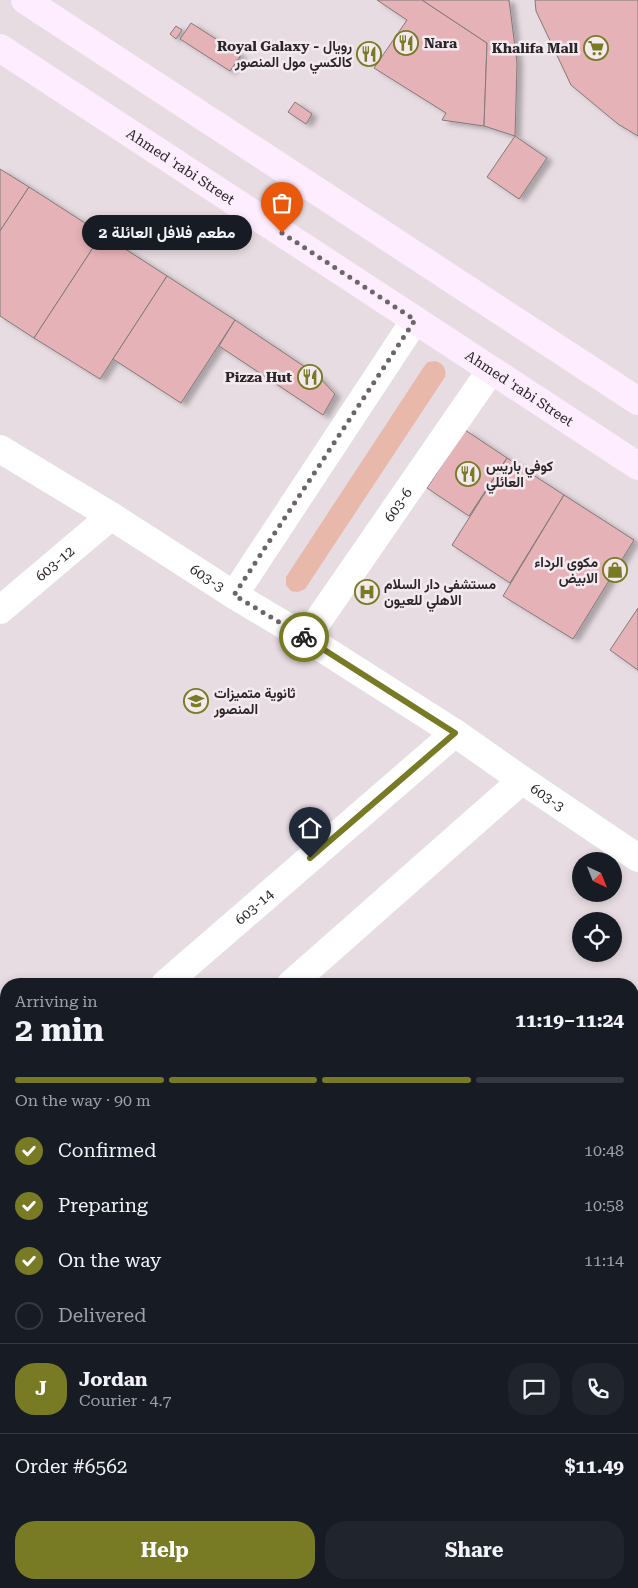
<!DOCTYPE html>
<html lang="en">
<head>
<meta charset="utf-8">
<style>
  :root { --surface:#171b24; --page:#20242c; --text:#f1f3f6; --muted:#9ea1a6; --line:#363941; --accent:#787b24 }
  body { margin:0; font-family:"Roboto Serif",Vazirmatn,serif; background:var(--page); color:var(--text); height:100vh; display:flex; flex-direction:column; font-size:19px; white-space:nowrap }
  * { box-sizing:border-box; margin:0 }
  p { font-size:16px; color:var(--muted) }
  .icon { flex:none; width:28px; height:28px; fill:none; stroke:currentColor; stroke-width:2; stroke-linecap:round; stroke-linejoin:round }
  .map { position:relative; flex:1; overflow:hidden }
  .panel { position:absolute; left:0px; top:978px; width:639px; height:611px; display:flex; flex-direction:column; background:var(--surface); border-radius:20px 20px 0 0; box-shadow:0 2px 8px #0003 }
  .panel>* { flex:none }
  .needle { width:32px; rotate:137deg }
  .buttons { position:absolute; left:572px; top:852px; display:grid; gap:10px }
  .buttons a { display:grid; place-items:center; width:50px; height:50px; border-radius:50%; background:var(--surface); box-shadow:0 2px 8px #0003; font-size:25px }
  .pin { position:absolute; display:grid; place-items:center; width:42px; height:42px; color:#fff; margin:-51px -21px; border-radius:50% 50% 50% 0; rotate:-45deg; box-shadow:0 0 5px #0007 }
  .pin .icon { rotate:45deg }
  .courier { position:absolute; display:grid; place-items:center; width:50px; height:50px; margin:-25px; border:4px solid #787b24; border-radius:50%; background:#fff; color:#222; box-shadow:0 1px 6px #0007 }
  .bubble { position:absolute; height:35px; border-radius:18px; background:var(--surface); box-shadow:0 2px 8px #0003; font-size:16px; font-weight:700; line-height:35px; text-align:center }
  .head em { font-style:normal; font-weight:700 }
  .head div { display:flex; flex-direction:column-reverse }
  .head { display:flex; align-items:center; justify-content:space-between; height:85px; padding:0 15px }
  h1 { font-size:32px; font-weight:700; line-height:38px }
  .bar { display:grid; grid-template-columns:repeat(4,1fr); gap:8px 5px; align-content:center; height:60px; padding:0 15px }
  .bar i { height:6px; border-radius:4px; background:var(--line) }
  .bar .selected { background:var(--accent) }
  .bar p { grid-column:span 4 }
  .line { display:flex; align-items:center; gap:12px; padding:0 15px; border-top:1px solid var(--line) }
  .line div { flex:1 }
  .round { display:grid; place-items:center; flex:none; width:52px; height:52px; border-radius:20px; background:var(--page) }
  ol { padding:0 15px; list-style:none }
  li { display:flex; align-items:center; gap:15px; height:55px }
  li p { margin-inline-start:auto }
  li .icon { padding:5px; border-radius:50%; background:var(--accent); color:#fff; stroke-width:4 }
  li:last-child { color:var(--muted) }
  li i { width:28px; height:28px; border:2px solid var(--line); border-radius:50% }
  .primary-button { display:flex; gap:10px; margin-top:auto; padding:10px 15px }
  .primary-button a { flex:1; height:58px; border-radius:20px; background:var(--accent); color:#fff; font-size:20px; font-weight:700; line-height:58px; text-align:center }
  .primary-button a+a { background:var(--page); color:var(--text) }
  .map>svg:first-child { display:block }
  .green { fill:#e8b9ab }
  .building { fill:#e5b3b7; stroke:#847979; filter:url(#shadow) }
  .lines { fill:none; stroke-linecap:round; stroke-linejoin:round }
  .minor { stroke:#fff; stroke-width:28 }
  .secondary { stroke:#feecff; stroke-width:28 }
  .done { stroke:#6c6669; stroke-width:5; stroke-dasharray:0 9 }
  .route { stroke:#787b24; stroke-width:6 }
  .labels { text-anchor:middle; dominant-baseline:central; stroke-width:5; stroke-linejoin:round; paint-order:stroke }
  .poi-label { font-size:14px; font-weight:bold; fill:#2a2628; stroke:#f4e9ee; text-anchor:start }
  .street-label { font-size:14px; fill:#2a2628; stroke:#f4e9ee }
</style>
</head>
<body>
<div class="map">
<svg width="638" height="1588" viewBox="0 0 638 1588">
  <defs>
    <filter id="shadow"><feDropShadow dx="5.5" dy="3" stdDeviation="2.5" flood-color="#0004"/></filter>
  </defs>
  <rect width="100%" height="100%" fill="#e7dce1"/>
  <path class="green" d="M 435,361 C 443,363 447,369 445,377 L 305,589 L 298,592 L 291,591 L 286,585 L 286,577 L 425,365 L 428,362 Z"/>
  <g class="building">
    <path d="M 377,0 L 422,0 L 487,43 L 484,126 L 442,120 L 446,113 L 374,68 L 407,20 Z"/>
    <path d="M 422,0 L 509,0 L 517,63 L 515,136 L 484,126 L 487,43 Z"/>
    <path d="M 535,0 L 638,0 L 638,136 L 618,124 L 571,85 L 536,11 Z"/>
    <path d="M 191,23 L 241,55 L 230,71 L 180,39 Z"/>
    <path d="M 176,26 L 182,30 L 176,39 L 170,34 Z"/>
    <path d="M 295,102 L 312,114 L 306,124 L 288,112 Z"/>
    <path d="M 515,136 L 547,158 L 519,199 L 487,177 Z"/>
    <path d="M 0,169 L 29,187 L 0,231 Z"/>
    <path d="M 29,187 L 102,234 L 34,338 L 0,316 L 0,231 Z"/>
    <path d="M 102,234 L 167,276 L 100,379 L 34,338 Z"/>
    <path d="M 167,276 L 235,320 L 181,403 L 113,359 Z"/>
    <path d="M 235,320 L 317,375 L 335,394 L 323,415 L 219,346 Z"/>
    <path d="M 465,430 L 507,458 L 469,516 L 427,488 Z"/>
    <path d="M 507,458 L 564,495 L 510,583 L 452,545 Z"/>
    <path d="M 564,495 L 634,540 L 573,639 L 503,596 Z"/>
    <path d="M 638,608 L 638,670 L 610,650 Z"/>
    <path d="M 632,1291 L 638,1297 L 638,1349 L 632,1354 Z"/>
    <path d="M 234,1582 L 393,1582 L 398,1588 L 239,1588 Z"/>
  </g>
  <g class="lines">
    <g class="minor">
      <path id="s1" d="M 0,449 L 111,516 L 234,595 L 306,638 L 455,733 L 522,780 L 638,858"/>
      <path d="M 234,595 L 415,320"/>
      <path id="s2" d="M 0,610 L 111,516"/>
      <path id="s3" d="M 306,638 L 491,370"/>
      <path id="s4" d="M 165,984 L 455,733"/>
      <path d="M 291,984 L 522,780"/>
      <path d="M 0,1126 L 6,1121"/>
      <path d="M 632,1213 L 638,1217"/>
      <path d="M 0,1235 L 6,1230"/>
      <path d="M 0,1275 L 6,1289"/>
      <path d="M 632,1451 L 638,1446"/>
      <path d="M 136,1582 L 138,1588"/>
      <path d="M 475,1588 L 482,1582"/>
    </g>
    <g class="secondary">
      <path d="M 25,0 L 638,401"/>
      <path id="s5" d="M 0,48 L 638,466"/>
    </g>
  </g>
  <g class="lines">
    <path class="done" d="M 282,233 L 415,320 L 234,595 L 304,637"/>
    <path class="route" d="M 304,637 L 455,733 L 310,858"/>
  </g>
  <defs>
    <symbol id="restaurant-ring" viewBox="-11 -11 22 22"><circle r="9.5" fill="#f4e9ee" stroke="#787b24" stroke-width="1.5"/><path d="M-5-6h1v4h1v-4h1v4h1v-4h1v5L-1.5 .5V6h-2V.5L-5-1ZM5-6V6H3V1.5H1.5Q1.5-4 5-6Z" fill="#787b24"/></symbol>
    <symbol id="supermarket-ring" viewBox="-11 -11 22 22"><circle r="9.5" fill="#f4e9ee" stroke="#787b24" stroke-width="1.5"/><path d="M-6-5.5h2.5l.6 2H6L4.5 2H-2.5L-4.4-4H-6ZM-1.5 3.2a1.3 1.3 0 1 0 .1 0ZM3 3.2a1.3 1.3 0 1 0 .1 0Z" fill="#787b24"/></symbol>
    <symbol id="shop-ring" viewBox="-11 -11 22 22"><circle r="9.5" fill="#f4e9ee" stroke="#787b24" stroke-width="1.5"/><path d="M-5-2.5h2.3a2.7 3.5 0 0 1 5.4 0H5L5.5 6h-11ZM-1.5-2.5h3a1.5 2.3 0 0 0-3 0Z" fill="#787b24"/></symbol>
    <symbol id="hospital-ring" viewBox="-11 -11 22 22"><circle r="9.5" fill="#f4e9ee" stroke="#787b24" stroke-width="1.5"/><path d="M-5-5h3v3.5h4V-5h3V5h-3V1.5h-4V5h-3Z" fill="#787b24"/></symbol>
    <symbol id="school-ring" viewBox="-11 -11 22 22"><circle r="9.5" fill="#f4e9ee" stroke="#787b24" stroke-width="1.5"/><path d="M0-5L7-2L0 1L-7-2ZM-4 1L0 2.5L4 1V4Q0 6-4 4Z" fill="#787b24"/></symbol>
  </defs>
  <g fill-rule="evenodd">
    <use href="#restaurant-ring" x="392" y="29" width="28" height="28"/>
    <use href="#supermarket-ring" x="582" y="34" width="28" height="28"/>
    <use href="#restaurant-ring" x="355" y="40" width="28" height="28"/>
    <use href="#restaurant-ring" x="296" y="363" width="28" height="28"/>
    <use href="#restaurant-ring" x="454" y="460" width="28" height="28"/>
    <use href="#shop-ring" x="601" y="556" width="28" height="28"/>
    <use href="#hospital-ring" x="353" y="578" width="28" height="28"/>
    <use href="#school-ring" x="182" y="687" width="28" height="28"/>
  </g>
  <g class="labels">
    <g class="poi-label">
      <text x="424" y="43">Nara</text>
      <text x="352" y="46" text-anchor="end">Royal Galaxy - رويال<tspan x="352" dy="16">كالكسي مول المنصور</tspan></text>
      <text x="578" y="48" text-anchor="end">Khalifa Mall</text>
      <text x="292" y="377" text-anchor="end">Pizza Hut</text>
      <text x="486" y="466">كوفي باريس<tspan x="486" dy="16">العائلي</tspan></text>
      <text x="598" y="562" text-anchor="end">مكوى الرداء<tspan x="598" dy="16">الابيض</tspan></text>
      <text x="384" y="584">مستشفى دار السلام<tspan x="384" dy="16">الاهلي للعيون</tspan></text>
      <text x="214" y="693">ثانوية متميزات<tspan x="214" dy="16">المنصور</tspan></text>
    </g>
    <g class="street-label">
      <text stroke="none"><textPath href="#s5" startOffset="216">Ahmed 'rabi Street</textPath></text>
      <text stroke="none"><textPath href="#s5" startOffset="621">Ahmed 'rabi Street</textPath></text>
      <text stroke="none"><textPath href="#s3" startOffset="162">603-6</textPath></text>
      <text stroke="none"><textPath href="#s2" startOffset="72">603-12</textPath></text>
      <text stroke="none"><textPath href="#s1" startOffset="244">603-3</textPath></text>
      <text stroke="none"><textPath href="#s1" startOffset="649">603-3</textPath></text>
      <text stroke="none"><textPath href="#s4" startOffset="118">603-14</textPath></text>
    </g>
  </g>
</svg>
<div class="buttons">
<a><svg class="needle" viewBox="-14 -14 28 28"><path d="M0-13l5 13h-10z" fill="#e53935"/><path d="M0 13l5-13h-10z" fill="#9ea1a6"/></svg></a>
<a><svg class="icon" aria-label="locate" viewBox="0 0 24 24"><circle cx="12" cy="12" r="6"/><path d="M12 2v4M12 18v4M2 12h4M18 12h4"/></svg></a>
</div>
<div class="pin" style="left:282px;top:233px;background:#ea580c"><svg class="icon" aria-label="bag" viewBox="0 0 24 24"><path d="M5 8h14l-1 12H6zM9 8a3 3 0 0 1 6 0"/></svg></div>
<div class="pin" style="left:310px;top:858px;background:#1f2937"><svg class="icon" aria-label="home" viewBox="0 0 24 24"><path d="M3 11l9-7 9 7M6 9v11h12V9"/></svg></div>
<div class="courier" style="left:304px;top:637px"><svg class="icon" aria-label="bike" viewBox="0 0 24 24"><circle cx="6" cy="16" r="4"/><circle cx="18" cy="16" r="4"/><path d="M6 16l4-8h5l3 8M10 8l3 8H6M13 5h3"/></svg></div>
<div class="bubble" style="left:82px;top:215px;width:170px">مطعم فلافل العائلة 2</div>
<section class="panel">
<div class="head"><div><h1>2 min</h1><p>Arriving in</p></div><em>11:19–11:24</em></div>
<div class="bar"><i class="selected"></i><i class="selected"></i><i class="selected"></i><i></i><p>On the way · 90 m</p></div>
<ol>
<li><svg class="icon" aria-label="check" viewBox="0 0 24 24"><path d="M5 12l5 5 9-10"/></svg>Confirmed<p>10:48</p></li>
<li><svg class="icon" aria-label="check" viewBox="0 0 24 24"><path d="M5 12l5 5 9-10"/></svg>Preparing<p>10:58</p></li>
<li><svg class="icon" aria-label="check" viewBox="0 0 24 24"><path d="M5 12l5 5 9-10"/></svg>On the way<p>11:14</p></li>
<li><i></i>Delivered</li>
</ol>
<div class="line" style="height:90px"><b class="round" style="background:var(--accent);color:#fff">J</b><div><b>Jordan</b><p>Courier · 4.7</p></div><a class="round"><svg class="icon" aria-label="chat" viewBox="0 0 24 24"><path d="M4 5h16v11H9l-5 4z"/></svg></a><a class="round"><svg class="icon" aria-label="phone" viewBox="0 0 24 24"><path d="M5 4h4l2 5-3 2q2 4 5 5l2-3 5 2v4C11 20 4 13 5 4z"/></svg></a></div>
<div class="line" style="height:65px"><div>Order #6562</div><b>$11.49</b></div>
<div class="primary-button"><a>Help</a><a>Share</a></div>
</section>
</div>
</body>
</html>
